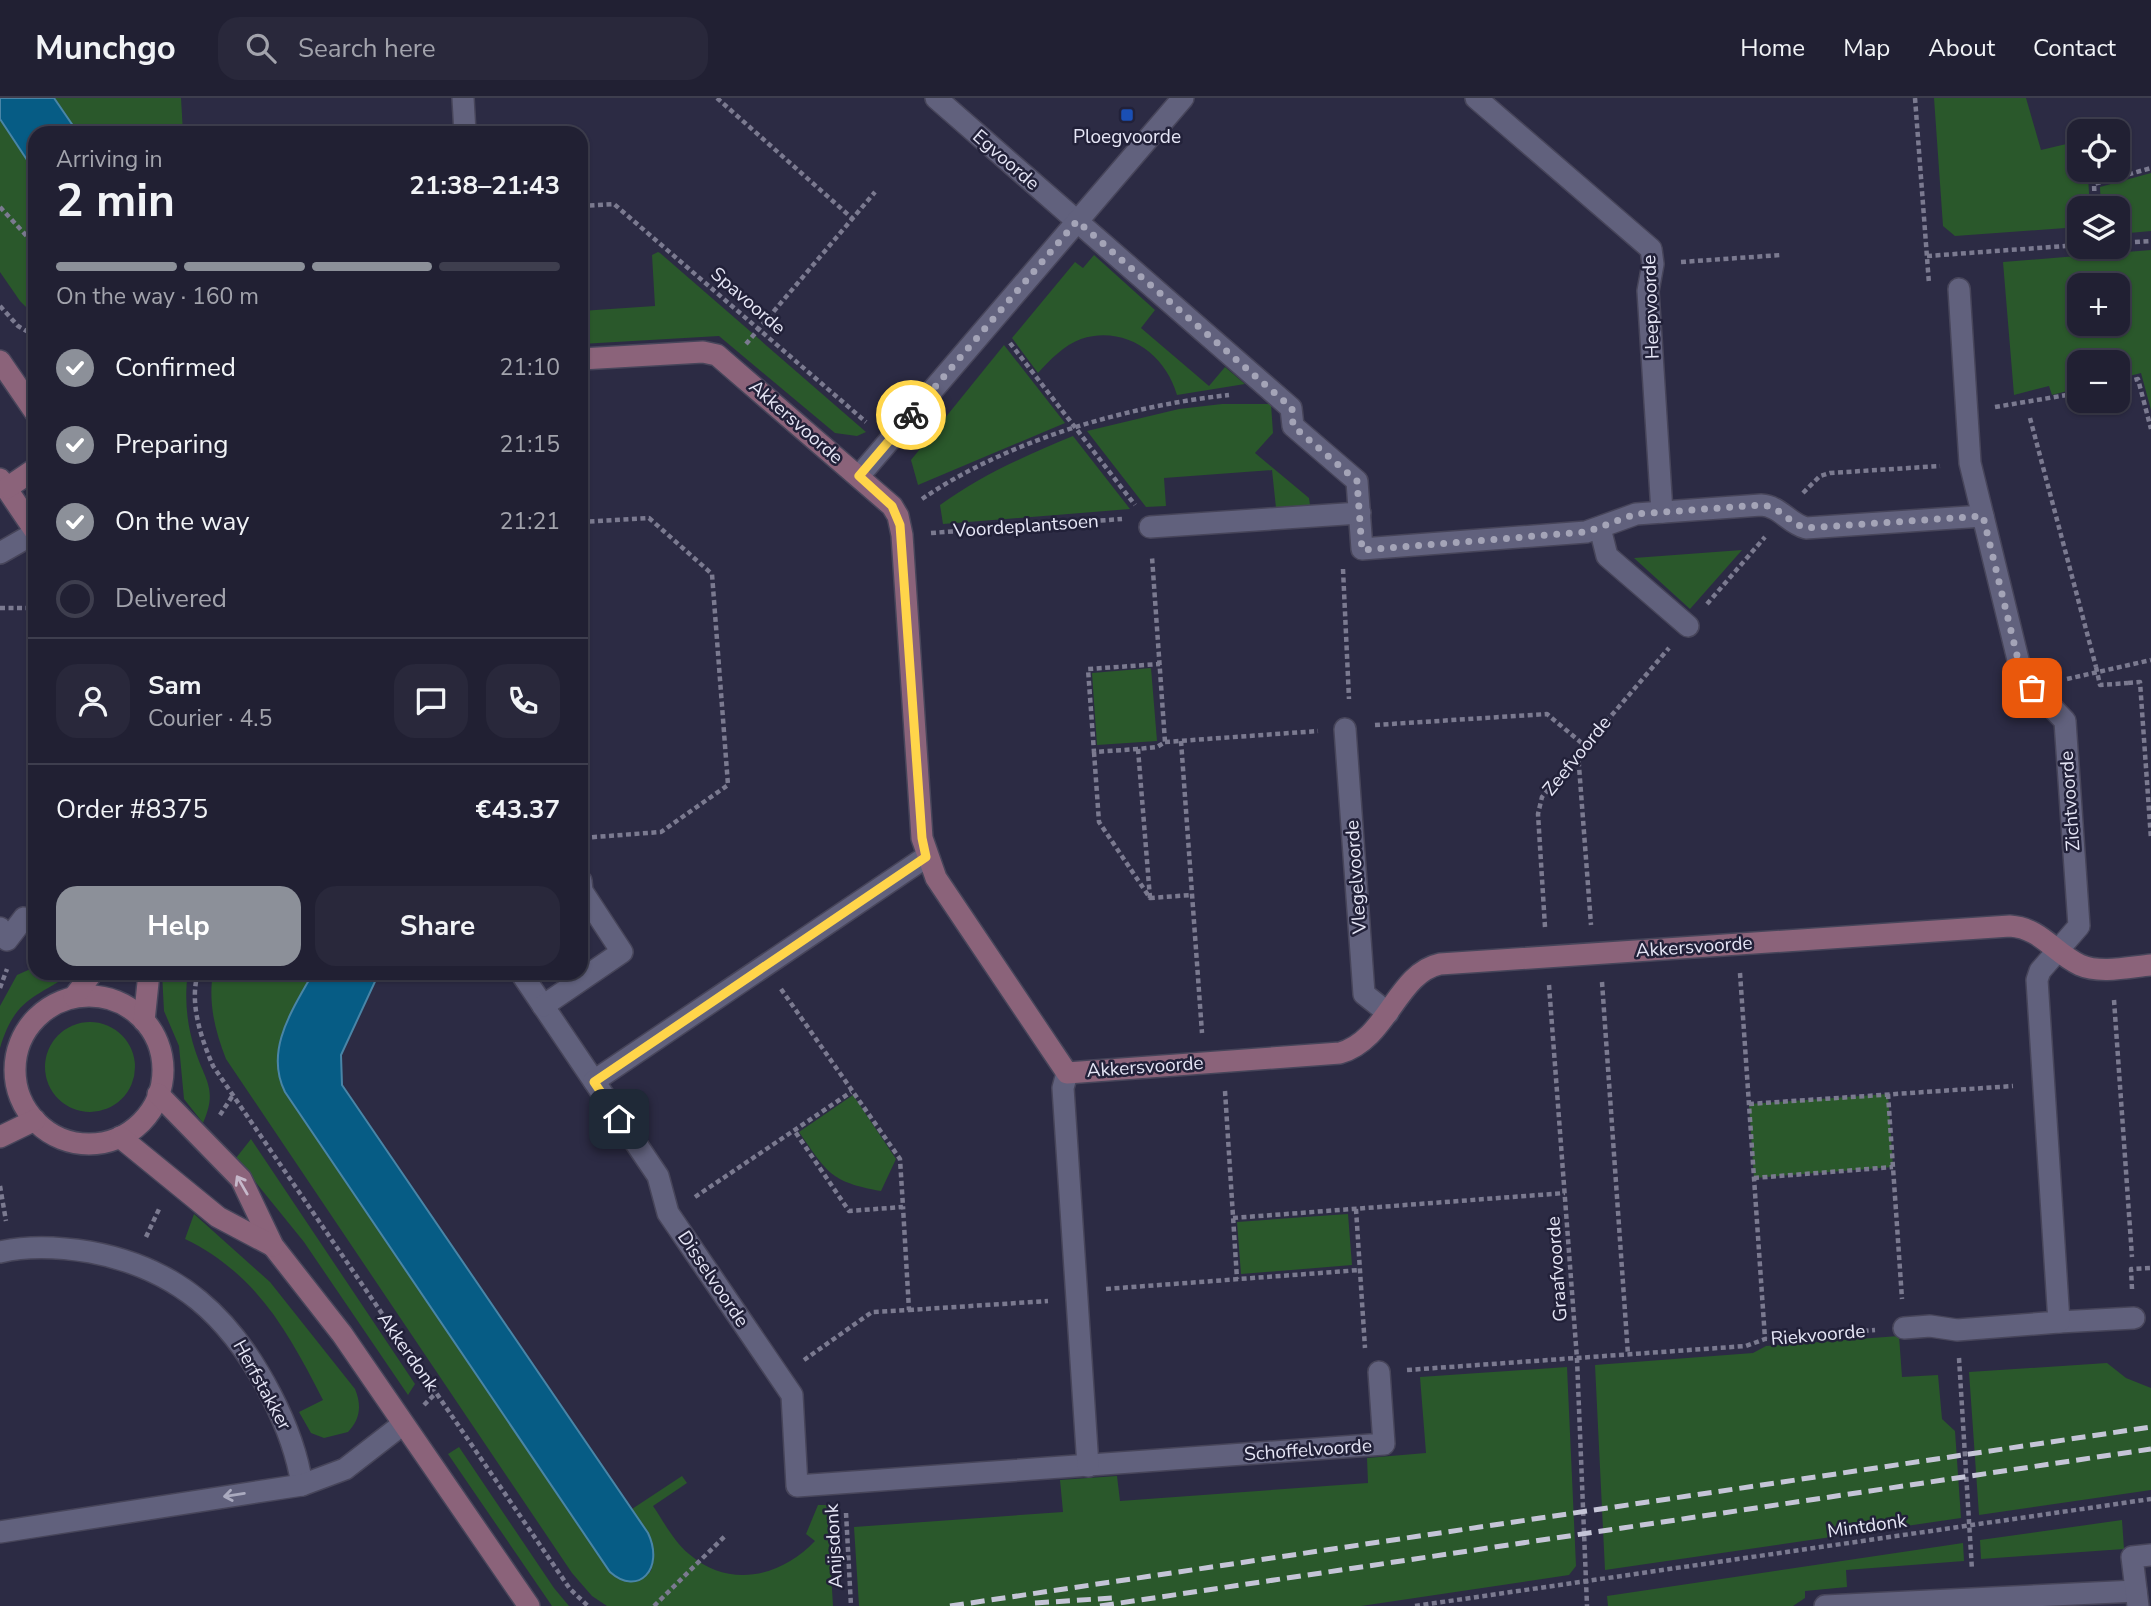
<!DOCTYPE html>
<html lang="en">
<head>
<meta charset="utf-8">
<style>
  :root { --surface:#212033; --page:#29283b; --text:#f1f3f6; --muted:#a2a3ac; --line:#3e3e4e; --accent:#8c9099 }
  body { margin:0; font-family:"Nunito Sans",sans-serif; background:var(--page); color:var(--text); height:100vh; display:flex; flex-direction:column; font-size:26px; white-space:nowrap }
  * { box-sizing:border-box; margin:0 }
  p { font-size:23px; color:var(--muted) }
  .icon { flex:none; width:38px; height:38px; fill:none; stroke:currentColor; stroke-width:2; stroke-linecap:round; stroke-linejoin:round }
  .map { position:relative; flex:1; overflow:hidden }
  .sheet { position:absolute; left:28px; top:28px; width:560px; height:854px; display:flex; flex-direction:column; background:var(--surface); border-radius:21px; box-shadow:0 2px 5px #0004,0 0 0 2px var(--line) }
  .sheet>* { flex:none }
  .tools { position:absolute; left:2067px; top:21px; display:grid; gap:14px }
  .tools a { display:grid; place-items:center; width:63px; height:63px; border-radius:14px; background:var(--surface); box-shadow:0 2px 5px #0004,0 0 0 2px var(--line); font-size:35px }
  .pin { position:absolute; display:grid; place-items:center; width:60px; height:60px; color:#fff; margin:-30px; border-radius:14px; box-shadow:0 4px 10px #0006 }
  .courier { position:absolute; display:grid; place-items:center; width:70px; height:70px; margin:-35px; border:5px solid #ffd54a; border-radius:50%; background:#fff; color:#222; box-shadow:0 2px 9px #0007 }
  .head em { font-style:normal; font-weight:700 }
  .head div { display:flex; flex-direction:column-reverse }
  .head { display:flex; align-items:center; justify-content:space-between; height:119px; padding:0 28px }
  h1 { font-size:46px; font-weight:700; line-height:52px }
  .bar { display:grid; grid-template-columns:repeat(4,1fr); gap:10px 7px; align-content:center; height:84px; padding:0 28px }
  .bar i { height:9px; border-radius:5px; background:var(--line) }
  .bar .current { background:var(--accent) }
  .bar p { grid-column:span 4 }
  .line { display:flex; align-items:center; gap:18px; padding:0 28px; border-top:2px solid var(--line) }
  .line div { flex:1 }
  .round { display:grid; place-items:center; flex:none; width:74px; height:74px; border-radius:21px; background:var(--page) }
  ol { padding:0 28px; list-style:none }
  li { display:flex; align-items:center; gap:21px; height:77px }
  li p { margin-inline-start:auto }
  li .icon { padding:7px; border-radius:50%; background:var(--accent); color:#fff; stroke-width:4 }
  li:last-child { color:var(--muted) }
  li i { width:38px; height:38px; border:4px solid var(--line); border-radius:50% }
  .button { display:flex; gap:14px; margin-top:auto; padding:14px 28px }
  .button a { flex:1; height:80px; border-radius:21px; background:var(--accent); color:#fff; font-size:28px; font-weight:700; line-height:80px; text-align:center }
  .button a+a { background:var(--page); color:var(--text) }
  header { display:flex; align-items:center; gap:42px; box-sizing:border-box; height:98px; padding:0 35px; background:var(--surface); border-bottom:2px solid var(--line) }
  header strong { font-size:33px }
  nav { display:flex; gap:38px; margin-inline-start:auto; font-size:24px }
  .search { width:490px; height:63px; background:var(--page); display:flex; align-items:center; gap:18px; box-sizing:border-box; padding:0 24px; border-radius:21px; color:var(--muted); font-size:26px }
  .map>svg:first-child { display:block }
  .green { fill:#2a582b; fill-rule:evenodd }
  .water { fill:#065c85; stroke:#4985a7; stroke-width:2 }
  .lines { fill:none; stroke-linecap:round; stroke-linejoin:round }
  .street-casing { stroke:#47455a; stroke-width:24 }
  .secondary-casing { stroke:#47455a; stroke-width:24 }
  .path { stroke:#7b7a90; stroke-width:4.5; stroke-dasharray:5 3.5; stroke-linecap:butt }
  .street { stroke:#61617d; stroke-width:21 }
  .secondary { stroke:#8b637a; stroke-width:21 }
  .rail { stroke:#c5c5d7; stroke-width:5; stroke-dasharray:14 7; stroke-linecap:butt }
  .path-bridge { stroke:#7b7a90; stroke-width:4.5; stroke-dasharray:5 3.5; stroke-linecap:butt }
  .oneway { stroke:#c6b8ca }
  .oneway2 { stroke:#aaaabf }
  .done { stroke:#a4a4b7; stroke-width:7; stroke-dasharray:0 12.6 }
  .route { stroke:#ffd54a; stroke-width:9 }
  .transit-dot { fill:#1a4fb4; stroke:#222139; stroke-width:2.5 }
  .labels { text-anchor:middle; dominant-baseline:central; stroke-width:5; stroke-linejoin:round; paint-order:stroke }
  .poi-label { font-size:19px; fill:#e5e5f5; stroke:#222139 }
  .street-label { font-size:19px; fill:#e5e5f5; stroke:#222139 }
</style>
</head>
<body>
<header>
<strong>Munchgo</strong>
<div class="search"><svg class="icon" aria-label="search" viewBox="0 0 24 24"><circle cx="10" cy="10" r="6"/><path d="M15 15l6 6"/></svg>Search here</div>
<nav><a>Home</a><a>Map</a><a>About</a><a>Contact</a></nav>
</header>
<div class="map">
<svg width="2151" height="1508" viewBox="0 0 2151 1508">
  <rect width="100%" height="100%" fill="#2c2b44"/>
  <g class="green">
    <path d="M 54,0 L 181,0 L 183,35 L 78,35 Z"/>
    <path d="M 1934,0 L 2026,0 L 2041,52 L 2079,43 L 2079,72 L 2114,72 L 2088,79 L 2090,110 L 2079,110 L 2079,129 L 1955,138 L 1943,128 Z"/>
    <path d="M 0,21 L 35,74 L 35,218 L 20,203 L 0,174 Z"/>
    <path d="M 2151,75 L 2151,133 L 2118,136 L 2118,110 L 2101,110 L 2100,89 Z"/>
    <path d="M 2151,152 L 2151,312 L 2141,275 L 2118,281 L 2118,264 L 2079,264 L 2079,290 L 2052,297 L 2049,288 L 2014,297 L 2003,164 ZM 2079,187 L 2118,187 L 2118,226 L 2079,226 Z"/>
    <path d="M 658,154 L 660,155 L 866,334 L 857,338 L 835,335 L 719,238 L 581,246 L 581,213 L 655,208 L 652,157 Z"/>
    <path d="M 1094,157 L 1155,212 L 1141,230 L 1209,288 L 1225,269 L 1245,286 L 1177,297 C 1165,255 1124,227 1081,241 C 1064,247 1050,262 1038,275 L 1012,240 L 1075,164 L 1083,170 Z"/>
    <path d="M 1004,247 L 1065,325 L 918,387 L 911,362 Z"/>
    <path d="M 1222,306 L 1271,306 L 1273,335 L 1255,355 L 1309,400 L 1310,407 L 1276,410 L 1272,372 L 1164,380 L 1166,408 L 1146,409 L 1087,333 L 1179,311 Z"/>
    <path d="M 1073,338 L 1130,411 L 943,426 L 940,407 C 981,377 1025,358 1073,338 Z"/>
    <path d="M 1742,452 L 1690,511 L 1634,460 Z"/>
    <path d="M 35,520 L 35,598 L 33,598 L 31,522 Z"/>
    <path d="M 1151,570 L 1157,643 L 1097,647 L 1092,575 Z"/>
    <path d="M 35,869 L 35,875 L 72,875 C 34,901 15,900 0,950 L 0,908 L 17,877 Z"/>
    <path d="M 162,875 L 188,875 C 184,900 187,928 195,952 C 205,983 218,991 203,1025 L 184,1001 L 179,948 L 164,913 Z"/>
    <path d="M 213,875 L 313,875 C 293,911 264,953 285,994 L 637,1482 L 651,1473 C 658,1447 646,1432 632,1411 L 682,1378 L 687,1385 L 653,1408 C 664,1424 674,1444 689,1456 C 729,1491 781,1479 815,1443 L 806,1436 L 818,1407 L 827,1407 L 833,1508 L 607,1508 L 592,1498 L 572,1475 L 226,961 C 215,933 208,905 213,875 Z"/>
    <circle cx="90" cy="969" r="45"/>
    <path d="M 1888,996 L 1893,1069 L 1754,1080 L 1749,1006 Z"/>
    <path d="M 853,997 L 896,1061 L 881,1093 C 830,1084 827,1074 799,1034 Z"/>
    <path d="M 251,1041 L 415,1286 L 408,1297 L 304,1144 L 236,1060 Z"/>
    <path d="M 194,1116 L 270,1184 L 355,1291 C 362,1308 360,1321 348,1334 L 324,1340 L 311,1335 L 299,1314 L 323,1302 C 288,1234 257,1176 185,1141 Z"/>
    <path d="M 1348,1116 L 1352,1167 L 1241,1176 L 1237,1124 Z"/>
    <path d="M 1899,1238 L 1902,1279 L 1938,1277 L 1942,1321 L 1955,1333 L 1961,1420 L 1605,1472 L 1595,1267 L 1753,1255 L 1766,1248 Z"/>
    <path d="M 2107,1265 L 2126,1280 L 2151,1290 L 2151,1392 L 1979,1417 L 1969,1274 Z"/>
    <path d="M 1567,1269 L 1576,1468 L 1569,1477 L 1361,1508 L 859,1508 L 854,1429 L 1063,1414 L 1060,1382 L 1117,1378 L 1120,1403 L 1368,1385 L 1367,1360 L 1426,1355 L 1420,1279 Z"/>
    <path d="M 459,1349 L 554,1490 L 569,1508 L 552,1508 L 448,1356 Z"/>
    <path d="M 2122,1422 L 2124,1451 L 1981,1461 L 1980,1442 Z"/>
    <path d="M 1963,1445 L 1964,1463 L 1846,1472 L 1847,1489 L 1805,1493 L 1805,1500 L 1793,1508 L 1608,1508 L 1607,1498 Z"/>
  </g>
  <g class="water">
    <path d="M 0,0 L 54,0 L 78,35 L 35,35 L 35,74 L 0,21 Z"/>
    <path d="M 313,875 L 379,875 L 341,957 L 342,987 L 648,1435 C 665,1471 638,1499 610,1474 L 285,994 C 264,952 293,911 313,875 Z"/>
  </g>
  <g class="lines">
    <defs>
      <g id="street">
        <path d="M 463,0 L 465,35"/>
        <path d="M 936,0 L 1291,310 L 1293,328 L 1357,383 L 1362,451 L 1586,434 L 1636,416 L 1761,407 C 1780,408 1788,425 1806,430 L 1983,418"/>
        <path d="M 1476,0 L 1651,151 L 1653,166 L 1648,193 L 1662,414"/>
        <path d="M 859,378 L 1183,0"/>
        <path d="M 1150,429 L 1360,415"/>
        <path d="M 1600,430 L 1607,458 L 1688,528"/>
        <path d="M 0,455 L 35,435"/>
        <path d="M 1345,631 L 1364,896 L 1388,915"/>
        <path d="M 0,830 L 7,842 L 24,820"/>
        <path d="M 521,875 L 658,1078 L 668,1115 L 792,1297 L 797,1388 L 1384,1346 L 1379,1274"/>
        <path d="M 543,908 L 622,854 L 582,793 L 581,783"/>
        <path d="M 1067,975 L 1063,990 L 1088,1368"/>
        <path d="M 594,983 L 926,759"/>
        <path d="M 0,1154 C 30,1147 60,1149 90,1154 C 178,1170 231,1219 271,1297 C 286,1326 297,1354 302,1387"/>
        <path d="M 2059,1224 L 2134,1220"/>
        <path d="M 1904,1230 L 1930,1228 L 1957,1232 L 2059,1224 L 2037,882 L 2040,873 L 2079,828 L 2065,623 L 2022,578 L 1970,365 L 1959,191"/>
        <path d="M 0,1434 L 302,1387 L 345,1371 L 403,1326"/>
        <path d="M 1825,1508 L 2136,1493"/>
        <path d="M 2138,1508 L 2132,1459 L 2151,1457"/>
      </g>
      <g id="secondary">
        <path d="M 581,261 L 703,254 L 717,257 L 892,408 L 898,418 L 902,437 L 922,740 L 936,780 L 1067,975 L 1340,955 C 1387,942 1397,875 1440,866 L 2010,828 C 2041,830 2054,855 2080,867 C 2100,876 2130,869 2151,867"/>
        <path d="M 0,263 L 35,314"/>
        <path d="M 0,381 L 35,433"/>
        <path d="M 7,390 L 35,371"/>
        <circle cx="89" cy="972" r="74"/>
        <path d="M 74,899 L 92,875"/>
        <path d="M 144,923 L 149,875"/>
        <path d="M 158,996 L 241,1081 L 273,1148 L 342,1236 L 529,1508"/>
        <path d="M 0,1039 L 35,1022"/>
        <path d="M 120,1039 L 218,1119 L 273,1148"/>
      </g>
    </defs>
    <use href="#street" class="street-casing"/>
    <use href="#secondary" class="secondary-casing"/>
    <g class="path">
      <path d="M 717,0 L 853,121"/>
      <path d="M 1915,0 L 1929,186"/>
      <path d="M 581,108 L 614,106 L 866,324"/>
      <path d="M 0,109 L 35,147"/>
      <path d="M 2095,110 L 2094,86 L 2151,70"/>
      <path d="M 2118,145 L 2151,143"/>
      <path d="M 1927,158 L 2079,147"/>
      <path d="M 1681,164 L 1781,157"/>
      <path d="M 0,208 L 18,228 L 35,238"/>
      <path d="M 1010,245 L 1135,407"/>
      <path d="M 746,246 L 875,94"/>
      <path d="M 2118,286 L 2138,281 L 2151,331"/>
      <path d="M 1995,309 L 2079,295"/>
      <path d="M 2030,320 L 2096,569"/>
      <path d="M 1803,395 L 1820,378 L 1830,375 L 1940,368"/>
      <path d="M 922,401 C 1008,342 1127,308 1229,297"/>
      <path d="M 581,424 L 649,420 L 712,476 L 728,687 L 661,734 L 581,740"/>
      <path d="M 931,435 L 1122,421"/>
      <path d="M 1343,471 L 1349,601"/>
      <path d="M 1707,506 L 1765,439"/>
      <path d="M 0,510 L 35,510"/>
      <path d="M 2067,581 L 2151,562"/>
      <path d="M 2128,585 L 2140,584 L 2151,741"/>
      <path d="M 1375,627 L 1547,616 L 1584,647"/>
      <path d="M 1181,643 L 1202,935"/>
      <path d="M 1165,644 L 1318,633"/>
      <path d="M 1138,651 L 1094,654 L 1088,571 L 1160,566"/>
      <path d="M 1094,654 L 1099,724 L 1150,800 L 1192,797"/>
      <path d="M 1578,655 L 1591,827"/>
      <path d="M 1150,800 L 1138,651 L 1157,649 L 1165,644 L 1152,459"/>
      <path d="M 1545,829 L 1538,716 L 1542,699 L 1669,550"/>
      <path d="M 198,875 C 189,905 201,940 213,968 L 570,1491 L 588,1508"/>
      <path d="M 1740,875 L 1765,1241"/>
      <path d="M 1602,884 L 1628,1257"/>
      <path d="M 1549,887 L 1577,1261 L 1587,1508"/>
      <path d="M 0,890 L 7,871"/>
      <path d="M 781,891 L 900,1061 L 903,1109 L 849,1113 L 794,1032"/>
      <path d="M 2114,902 L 2132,1159"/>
      <path d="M 1225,993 L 1237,1181"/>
      <path d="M 1888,996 L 1902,1201"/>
      <path d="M 1749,1006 L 2013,988"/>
      <path d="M 220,1017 L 233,997"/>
      <path d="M 1754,1080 L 1893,1069"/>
      <path d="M 0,1088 L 6,1123"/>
      <path d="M 695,1099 L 851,994"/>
      <path d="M 1356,1111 L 1365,1250"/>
      <path d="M 1233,1120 L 1565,1095"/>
      <path d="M 146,1139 L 160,1109"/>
      <path d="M 1106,1191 L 1360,1172"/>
      <path d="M 2132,1191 L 2131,1171 L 2151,1170"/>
      <path d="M 909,1212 L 1048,1203"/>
      <path d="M 1959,1260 L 1972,1472"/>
      <path d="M 804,1262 L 872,1214 L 909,1212 L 903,1109"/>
      <path d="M 1407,1272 L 1746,1248 L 1765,1241 L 1875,1232"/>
      <path d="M 424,1307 L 436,1295"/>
      <path d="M 846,1415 L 851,1508"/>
      <path d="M 654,1508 L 726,1437"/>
      <path d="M 1415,1508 L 2151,1401"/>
    </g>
    <use href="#street" class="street"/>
    <use href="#secondary" class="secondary"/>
    <g class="rail">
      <path d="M 1035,1505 L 1112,1500"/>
      <path d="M 950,1508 L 2151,1329"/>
      <path d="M 1100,1508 L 2151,1351"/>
    </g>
    <path class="path-bridge" d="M 2096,569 L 2100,587 L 2128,585"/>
  </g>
  <defs><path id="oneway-shaft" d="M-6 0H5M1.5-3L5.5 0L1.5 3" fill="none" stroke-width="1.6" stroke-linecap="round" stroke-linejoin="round" transform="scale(1.75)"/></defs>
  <use class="oneway" href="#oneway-shaft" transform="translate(242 1087) rotate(-120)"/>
  <use class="oneway2" href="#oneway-shaft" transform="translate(234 1397) rotate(171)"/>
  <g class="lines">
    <path class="done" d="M 911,317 L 1077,123 L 1292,310 L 1293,328 L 1357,383 L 1362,452 L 1586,434 L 1636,416 L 1761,407 C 1780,408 1788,425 1806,430 L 1983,418 L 2022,578 L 2032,590"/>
    <path class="route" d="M 619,1021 L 594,984 L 926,759 L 922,740 L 900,427 L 892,408 L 859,378 L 911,317"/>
  </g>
  <rect class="transit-dot" x="1120" y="10" width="14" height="14" rx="3.5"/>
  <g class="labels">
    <g class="poi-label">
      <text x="1127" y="39">Ploegvoorde</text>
    </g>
    <g class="street-label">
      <text transform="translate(1006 62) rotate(41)">Egvoorde</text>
      <text transform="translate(748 203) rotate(41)">Spavoorde</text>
      <text transform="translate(1651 209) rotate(-92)">Heepvoorde</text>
      <text transform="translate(796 324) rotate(41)">Akkersvoorde</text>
      <text transform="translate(1026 428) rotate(-4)">Voordeplantsoen</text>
      <text transform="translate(1577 658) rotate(-51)">Zeefvoorde</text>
      <text transform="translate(2070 703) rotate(-94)">Zichtvoorde</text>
      <text transform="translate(1356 779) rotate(-94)">Vlegelvoorde</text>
      <text transform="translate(1694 849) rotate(-4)">Akkersvoorde</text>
      <text transform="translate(1145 969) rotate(-4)">Akkersvoorde</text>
      <text transform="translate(1557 1171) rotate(-94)">Graafvoorde</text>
      <text transform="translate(713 1181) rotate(56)">Disselvoorde</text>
      <text transform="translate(1818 1237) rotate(-5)">Riekvoorde</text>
      <text transform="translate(408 1254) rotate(55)">Akkerdonk</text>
      <text transform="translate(262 1287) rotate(61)">Herfstakker</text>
      <text transform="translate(1308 1352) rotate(-4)">Schoffelvoorde</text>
      <text transform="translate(1867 1428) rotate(-8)">Mintdonk</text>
      <text transform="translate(834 1448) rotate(-93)">Anijsdonk</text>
    </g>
  </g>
</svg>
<div class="tools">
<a><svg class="icon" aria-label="locate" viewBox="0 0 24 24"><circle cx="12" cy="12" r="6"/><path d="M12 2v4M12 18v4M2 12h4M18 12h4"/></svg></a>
<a><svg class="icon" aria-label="layers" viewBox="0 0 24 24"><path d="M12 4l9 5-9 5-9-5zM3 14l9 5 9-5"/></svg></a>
<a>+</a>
<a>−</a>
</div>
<div class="pin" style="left:2032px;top:590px;background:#ea580c"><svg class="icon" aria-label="bag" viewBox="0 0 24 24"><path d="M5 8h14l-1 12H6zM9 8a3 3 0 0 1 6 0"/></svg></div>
<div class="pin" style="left:619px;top:1021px;background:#1f2937"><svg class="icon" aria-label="home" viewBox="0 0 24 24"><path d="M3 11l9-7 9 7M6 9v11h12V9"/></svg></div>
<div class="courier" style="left:911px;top:317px"><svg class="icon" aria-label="bike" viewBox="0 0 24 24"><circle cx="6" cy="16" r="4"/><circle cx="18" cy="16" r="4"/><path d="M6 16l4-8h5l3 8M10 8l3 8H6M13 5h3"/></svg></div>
<section class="sheet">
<div class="head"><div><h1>2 min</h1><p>Arriving in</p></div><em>21:38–21:43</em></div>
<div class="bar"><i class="current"></i><i class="current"></i><i class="current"></i><i></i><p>On the way · 160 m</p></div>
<ol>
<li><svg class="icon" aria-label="check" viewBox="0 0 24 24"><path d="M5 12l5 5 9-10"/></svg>Confirmed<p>21:10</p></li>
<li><svg class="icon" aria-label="check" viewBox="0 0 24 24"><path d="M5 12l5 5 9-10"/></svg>Preparing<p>21:15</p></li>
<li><svg class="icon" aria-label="check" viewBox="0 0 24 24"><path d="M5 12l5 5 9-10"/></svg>On the way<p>21:21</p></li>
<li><i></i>Delivered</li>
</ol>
<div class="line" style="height:126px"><a class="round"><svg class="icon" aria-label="person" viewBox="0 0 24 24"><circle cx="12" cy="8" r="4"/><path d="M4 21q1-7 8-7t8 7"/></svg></a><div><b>Sam</b><p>Courier · 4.5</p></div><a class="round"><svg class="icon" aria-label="chat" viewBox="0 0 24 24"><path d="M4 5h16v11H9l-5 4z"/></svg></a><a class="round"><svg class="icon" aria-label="phone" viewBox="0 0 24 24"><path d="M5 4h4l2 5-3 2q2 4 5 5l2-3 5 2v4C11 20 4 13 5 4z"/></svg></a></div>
<div class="line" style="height:91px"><div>Order #8375</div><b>€43.37</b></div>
<div class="button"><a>Help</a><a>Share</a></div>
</section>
</div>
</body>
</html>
